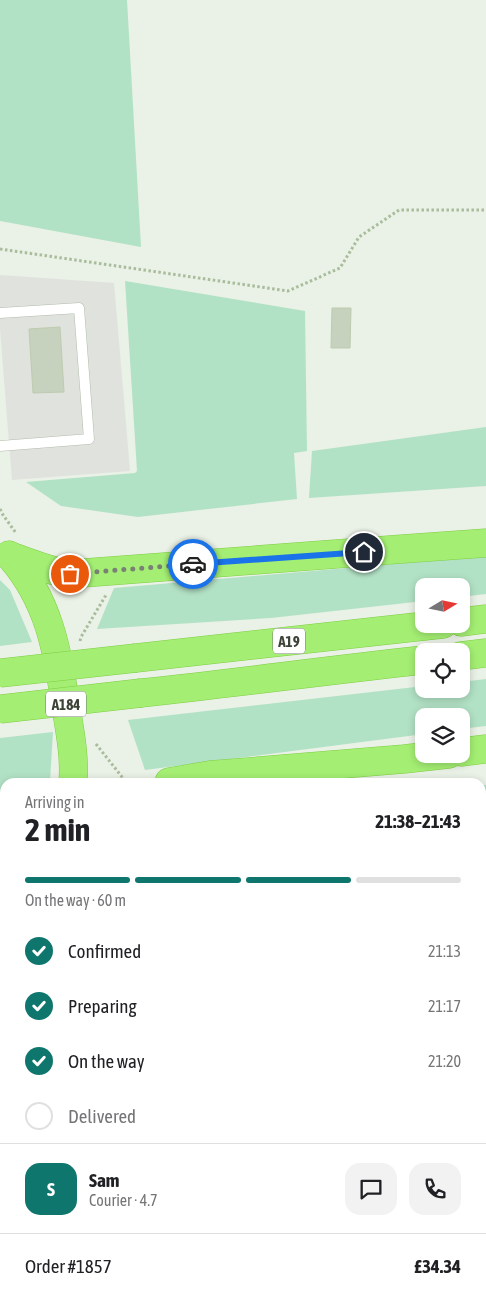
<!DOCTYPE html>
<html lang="en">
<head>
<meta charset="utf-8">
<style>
  :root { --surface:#fff; --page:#f2f2f2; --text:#202124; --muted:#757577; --line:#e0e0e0; --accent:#0f766e }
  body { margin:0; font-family:"Asap Condensed",sans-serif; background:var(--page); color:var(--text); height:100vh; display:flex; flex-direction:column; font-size:19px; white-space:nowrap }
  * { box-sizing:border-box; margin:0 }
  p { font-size:16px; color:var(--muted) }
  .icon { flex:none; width:28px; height:28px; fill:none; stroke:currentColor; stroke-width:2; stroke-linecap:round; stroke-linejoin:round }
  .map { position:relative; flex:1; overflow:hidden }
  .panel { position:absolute; left:0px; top:778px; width:486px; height:531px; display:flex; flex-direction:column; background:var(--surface); border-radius:15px 15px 0 0; box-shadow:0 2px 8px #0003 }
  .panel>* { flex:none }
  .needle { width:32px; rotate:80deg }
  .tools { position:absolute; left:415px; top:578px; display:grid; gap:10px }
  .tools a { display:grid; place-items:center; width:55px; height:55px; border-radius:10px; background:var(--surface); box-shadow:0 2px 8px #0003; font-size:25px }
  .pin { position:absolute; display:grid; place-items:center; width:42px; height:42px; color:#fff; margin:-21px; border:2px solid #fff; border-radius:50%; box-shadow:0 1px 5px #0007 }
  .courier { position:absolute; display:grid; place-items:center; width:50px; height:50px; margin:-25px; border:4px solid #1a73e8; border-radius:50%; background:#fff; color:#222; box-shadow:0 1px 6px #0007 }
  .headline em { font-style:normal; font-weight:700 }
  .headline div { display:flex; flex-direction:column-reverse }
  .headline { display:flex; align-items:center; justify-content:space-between; height:85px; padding:0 25px }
  h1 { font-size:32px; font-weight:700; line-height:38px }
  .bar { display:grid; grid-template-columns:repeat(4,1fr); gap:8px 5px; align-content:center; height:60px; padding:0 25px }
  .bar i { height:6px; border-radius:4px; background:var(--line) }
  .bar .selected { background:var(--accent) }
  .bar p { grid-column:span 4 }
  .line { display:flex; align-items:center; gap:12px; padding:0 25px; border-top:1px solid var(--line) }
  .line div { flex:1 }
  .round { display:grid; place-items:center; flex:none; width:52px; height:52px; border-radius:15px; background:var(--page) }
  ol { padding:0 25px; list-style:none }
  li { display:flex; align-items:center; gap:15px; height:55px }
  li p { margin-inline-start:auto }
  li .icon { padding:5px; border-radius:50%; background:var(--accent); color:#fff; stroke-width:4 }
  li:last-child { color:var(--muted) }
  li i { width:28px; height:28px; border:2px solid var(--line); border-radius:50% }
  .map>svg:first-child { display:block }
  .green { fill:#b2e2c5 }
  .parking { fill:#e0e2de }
  .water { fill:#bea8e8 }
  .building { fill:#c6d2bd; stroke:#bdccb0 }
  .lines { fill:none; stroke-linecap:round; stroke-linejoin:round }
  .lane-casing { stroke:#b1bcaa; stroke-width:11 }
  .primary-casing { stroke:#94d76e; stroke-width:29 }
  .highway-casing { stroke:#7fcd44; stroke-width:29 }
  .path { stroke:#a9bc9c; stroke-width:3; stroke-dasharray:2.5 2.5; stroke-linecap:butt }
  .lane { stroke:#fff; stroke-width:10 }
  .primary { stroke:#bbf49c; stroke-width:28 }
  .highway { stroke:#a4ef73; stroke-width:28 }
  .highway-bridge-casing { stroke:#7fcd44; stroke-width:29; stroke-linecap:butt }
  .highway-bridge { stroke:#a4ef73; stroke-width:28 }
  .done { stroke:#798074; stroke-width:5; stroke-dasharray:0 9 }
  .route { stroke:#1a73e8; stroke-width:6 }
  .labels { text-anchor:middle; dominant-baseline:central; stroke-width:4; stroke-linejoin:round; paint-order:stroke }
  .shield { fill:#fff; stroke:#767b72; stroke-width:1 }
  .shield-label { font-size:15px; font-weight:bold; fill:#3c4336 }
</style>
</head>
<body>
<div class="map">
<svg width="486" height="1308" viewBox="0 0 486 1308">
  <rect width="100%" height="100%" fill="#eaf1e6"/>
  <g class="green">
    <path d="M 0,0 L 127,0 L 141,247 L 0,221 Z"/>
    <path d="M 125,281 L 305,311 L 307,451 L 294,453 L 297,499 L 138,517 L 61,506 L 26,482 L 135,473 L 137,471 Z"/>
    <path d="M 486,427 L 486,486 L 309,498 L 312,451 Z"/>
    <path d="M 486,556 L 486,594 L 461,597 L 461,586 L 424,586 L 424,601 L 271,618 L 97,629 L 114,588 Z"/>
    <path d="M 0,580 L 10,590 L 32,642 L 0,646 Z"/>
    <path d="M 486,679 L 486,726 L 461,729 L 461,716 L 424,716 L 424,734 L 145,770 L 128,720 L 424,686 L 424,689 L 461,689 L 461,682 Z"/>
    <path d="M 53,732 L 50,782 L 5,782 L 5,860 L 0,865 L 0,738 Z"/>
    <path d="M 481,785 L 486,785 L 486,875 L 481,876 Z"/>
    <path d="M 3,926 L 5,947 L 5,1114 L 0,1106 L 0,928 Z"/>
    <path d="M 481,1046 L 486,1052 L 486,1095 L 481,1094 Z"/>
    <path d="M 481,1302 L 486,1305 L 486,1308 L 397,1308 L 395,1304 L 481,1304 Z"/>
    <path d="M 81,1304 L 206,1304 L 210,1308 L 82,1308 Z"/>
  </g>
  <g class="parking">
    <path d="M 0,275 L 114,283 L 130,471 L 12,480 L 0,329 Z"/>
    <path d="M 486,948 L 486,1032 L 481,1032 L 481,949 Z"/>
    <path d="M 486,1105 L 486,1301 L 481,1298 L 481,1108 Z"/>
  </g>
  <path class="water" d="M 206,1304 L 372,1304 L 373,1308 L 210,1308 Z"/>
  <g class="building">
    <path d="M 332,308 L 351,308 L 350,348 L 331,348 Z"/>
    <path d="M 60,327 L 64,392 L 33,393 L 29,329 Z"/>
    <path d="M 481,880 L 486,880 L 486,930 L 482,930 Z"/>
  </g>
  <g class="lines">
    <defs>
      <path id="lane" d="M 0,313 L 79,308 L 89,439 L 0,446"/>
      <g id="primary">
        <path d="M 0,1138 L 5,1149"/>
        <path d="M 48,1304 L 49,1308"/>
      </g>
      <g id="highway">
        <path d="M 9,555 C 49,600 57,649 66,707 C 70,732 75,757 73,782"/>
        <path d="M 10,556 C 32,563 47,571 70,574 L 402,549 L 486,543"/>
        <path d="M 461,622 L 486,619"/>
        <path d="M 461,656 L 486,653"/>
        <path d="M 136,658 L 443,624"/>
        <path d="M 141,693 C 236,683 330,670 424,660"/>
        <path d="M 461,752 L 486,749"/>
        <path d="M 169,782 L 210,775 L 404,759 L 449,754"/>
        <path d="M 0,899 L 5,895"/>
      </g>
    </defs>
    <use href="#lane" class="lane-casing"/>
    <use href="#primary" class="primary-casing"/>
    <use href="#highway" class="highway-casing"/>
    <g class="path">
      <path d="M 0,249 L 288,291 L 340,268 L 359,237 L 399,210 L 486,210"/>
      <path d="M 0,509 L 3,515 L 16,533"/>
      <path d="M 80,641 L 81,637 L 106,595"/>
      <path d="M 96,744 L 126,782"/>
      <path d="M 0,982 L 5,981"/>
      <path d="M 75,1304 L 76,1308"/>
    </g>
    <use href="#lane" class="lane"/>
    <use href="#primary" class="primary"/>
    <use href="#highway" class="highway"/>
    <defs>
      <g id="highway-bridge">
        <path d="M 0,673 L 136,658"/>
        <path d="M 0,709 L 141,693"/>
      </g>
    </defs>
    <use href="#highway-bridge" class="highway-bridge-casing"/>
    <use href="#highway-bridge" class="highway-bridge"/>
  </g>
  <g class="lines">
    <path class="done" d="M 70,574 L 193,564"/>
    <path class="route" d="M 193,564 L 364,552"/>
  </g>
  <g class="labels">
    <g class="shield">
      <rect x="273" y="628.5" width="32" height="25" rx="4"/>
      <rect x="46" y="691.5" width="40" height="25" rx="4"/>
    </g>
    <g class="shield-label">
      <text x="289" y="641">A19</text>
      <text x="66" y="704">A184</text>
    </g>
  </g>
</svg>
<div class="tools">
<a><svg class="needle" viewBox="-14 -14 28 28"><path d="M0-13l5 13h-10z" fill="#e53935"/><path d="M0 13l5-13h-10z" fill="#757577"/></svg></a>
<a><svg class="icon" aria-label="locate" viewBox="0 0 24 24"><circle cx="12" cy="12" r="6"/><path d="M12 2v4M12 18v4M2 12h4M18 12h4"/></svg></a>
<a><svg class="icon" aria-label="layers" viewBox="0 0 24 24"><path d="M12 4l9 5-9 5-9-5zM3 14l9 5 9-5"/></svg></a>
</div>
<div class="pin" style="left:70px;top:574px;background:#ea580c"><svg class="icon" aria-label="bag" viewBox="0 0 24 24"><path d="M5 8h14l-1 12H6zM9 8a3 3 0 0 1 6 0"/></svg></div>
<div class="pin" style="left:364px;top:552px;background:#1f2937"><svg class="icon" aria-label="home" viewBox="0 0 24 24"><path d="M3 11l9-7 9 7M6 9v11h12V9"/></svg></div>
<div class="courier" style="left:193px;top:564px"><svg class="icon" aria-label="car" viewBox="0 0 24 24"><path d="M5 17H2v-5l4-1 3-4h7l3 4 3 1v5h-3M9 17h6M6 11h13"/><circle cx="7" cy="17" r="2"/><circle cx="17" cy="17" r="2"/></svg></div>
<section class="panel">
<div class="headline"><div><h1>2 min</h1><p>Arriving in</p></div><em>21:38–21:43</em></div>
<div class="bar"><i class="selected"></i><i class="selected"></i><i class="selected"></i><i></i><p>On the way · 60 m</p></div>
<ol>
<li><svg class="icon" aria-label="check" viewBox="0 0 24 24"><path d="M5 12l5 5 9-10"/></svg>Confirmed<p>21:13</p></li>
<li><svg class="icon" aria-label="check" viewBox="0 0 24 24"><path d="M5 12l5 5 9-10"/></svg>Preparing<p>21:17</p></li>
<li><svg class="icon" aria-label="check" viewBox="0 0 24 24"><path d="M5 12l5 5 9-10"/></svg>On the way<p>21:20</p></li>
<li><i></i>Delivered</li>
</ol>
<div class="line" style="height:90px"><b class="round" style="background:var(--accent);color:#fff">S</b><div><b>Sam</b><p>Courier · 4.7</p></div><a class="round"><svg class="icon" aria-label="chat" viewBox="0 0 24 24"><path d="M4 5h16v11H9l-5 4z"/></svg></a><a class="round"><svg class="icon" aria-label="phone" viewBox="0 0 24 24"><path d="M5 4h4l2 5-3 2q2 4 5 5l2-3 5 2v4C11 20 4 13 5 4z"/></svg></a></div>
<div class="line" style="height:65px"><div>Order #1857</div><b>£34.34</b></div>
</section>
</div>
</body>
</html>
